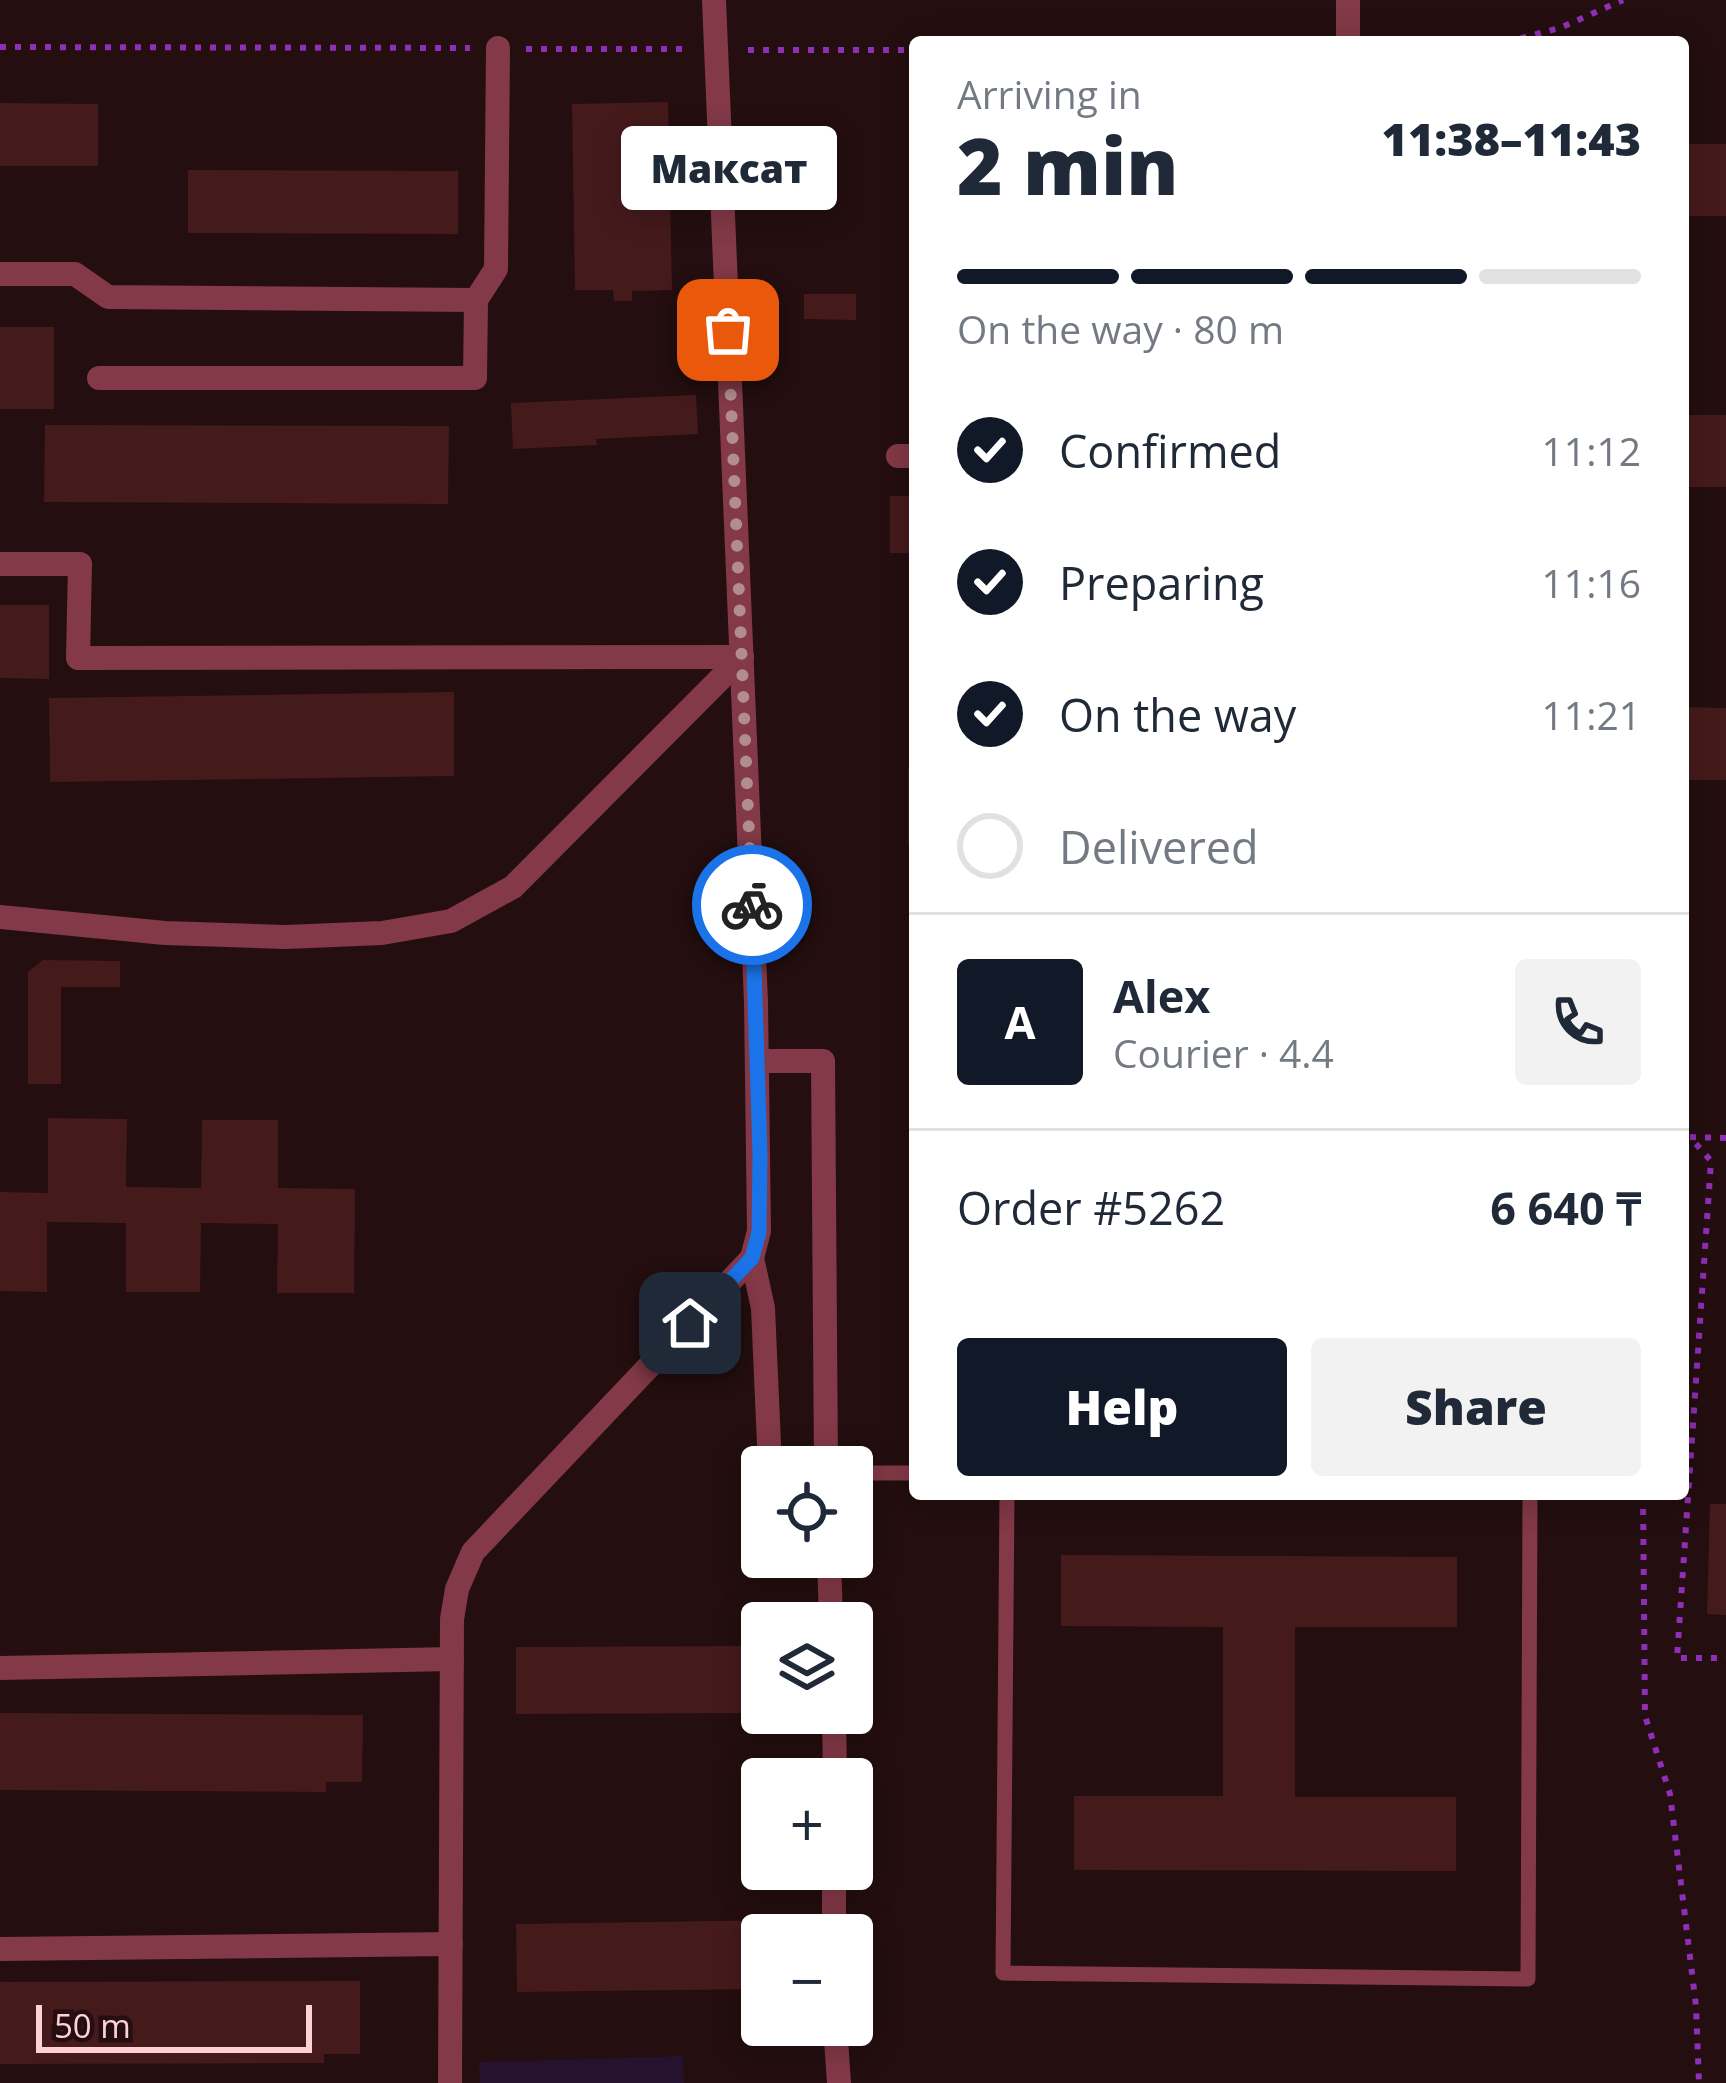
<!DOCTYPE html>
<html lang="en">
<head>
<meta charset="utf-8">
<style>
  :root { --surface:#fff; --page:#f2f2f3; --text:#1f2937; --muted:#747a83; --line:#e0e1e3; --accent:#111827 }
  body { margin:0; font-family:"Open Sans",sans-serif; background:var(--page); color:var(--text); height:100vh; display:flex; flex-direction:column; font-size:45px; white-space:nowrap }
  * { box-sizing:border-box; margin:0 }
  p { font-size:39px; color:var(--muted) }
  .icon { flex:none; width:66px; height:66px; fill:none; stroke:currentColor; stroke-width:2; stroke-linecap:round; stroke-linejoin:round }
  .map { position:relative; flex:1; overflow:hidden }
  .side { position:absolute; left:909px; top:36px; width:780px; height:1464px; display:flex; flex-direction:column; background:var(--surface); border-radius:12px; box-shadow:0 6px 30px #0003 }
  .side>* { flex:none }
  .tools { position:absolute; left:741px; top:1446px; display:grid; gap:24px }
  .tools a { display:grid; place-items:center; width:132px; height:132px; border-radius:12px; background:var(--surface); box-shadow:0 6px 30px #0003; font-size:60px }
  .scale { position:absolute; left:36px; bottom:30px; width:276px; box-sizing:border-box; padding-left:12px; border:6px solid #ffd1d6; border-top:0; font-size:33px; line-height:42px; white-space:nowrap; color:#ffd1d6; -webkit-text-stroke:9px #240e0f; paint-order:stroke }
  .pin { position:absolute; display:grid; place-items:center; width:102px; height:102px; color:#fff; margin:-51px; border-radius:24px; box-shadow:0 6px 18px #0006 }
  .courier { position:absolute; display:grid; place-items:center; width:120px; height:120px; margin:-60px; border:9px solid #1a73e8; border-radius:50%; background:#fff; color:#222; box-shadow:0 3px 15px #0007 }
  .bubble { position:absolute; height:84px; border-radius:12px; background:var(--surface); box-shadow:0 6px 30px #0003; font-size:39px; font-weight:800; line-height:84px; text-align:center }
  .head em { font-style:normal; font-weight:800 }
  .head div { display:flex; flex-direction:column-reverse }
  .head { display:flex; align-items:center; justify-content:space-between; height:204px; padding:0 48px }
  h1 { font-size:78px; font-weight:800; line-height:90px }
  .bar { display:grid; grid-template-columns:repeat(4,1fr); gap:18px 12px; align-content:center; height:144px; padding:0 48px }
  .bar i { height:15px; border-radius:9px; background:var(--line) }
  .bar .current { background:var(--accent) }
  .bar p { grid-column:span 4 }
  .line { display:flex; align-items:center; gap:30px; padding:0 48px; border-top:3px solid var(--line) }
  .line div { flex:1 }
  .round { display:grid; place-items:center; flex:none; width:126px; height:126px; border-radius:12px; background:var(--page) }
  ol { padding:0 48px; list-style:none }
  li { display:flex; align-items:center; gap:36px; height:132px }
  li p { margin-inline-start:auto }
  li .icon { padding:12px; border-radius:50%; background:var(--accent); color:#fff; stroke-width:4 }
  li:last-child { color:var(--muted) }
  li i { width:66px; height:66px; border:6px solid var(--line); border-radius:50% }
  .primary-button { display:flex; gap:24px; margin-top:auto; padding:24px 48px }
  .primary-button a { flex:1; height:138px; border-radius:12px; background:var(--accent); color:#fff; font-size:48px; font-weight:800; line-height:138px; text-align:center }
  .primary-button a+a { background:var(--page); color:var(--text) }
  .map>svg:first-child { display:block }
  .green { fill:#26112e }
  .building { fill:#451a1b }
  .lines { fill:none; stroke-linecap:round; stroke-linejoin:round }
  .path { stroke:#8f2eb6; stroke-width:6; stroke-dasharray:6 9; stroke-linecap:butt }
  .lane { stroke:#833947; stroke-width:15 }
  .street { stroke:#833947; stroke-width:24 }
  .done { stroke:#b28d90; stroke-width:12; stroke-dasharray:0 21.6 }
  .route { stroke:#1a73e8; stroke-width:15 }
</style>
</head>
<body>
<div class="map">
<svg width="1726" height="2083" viewBox="0 0 1726 2083">
  <rect width="100%" height="100%" fill="#240e0f"/>
  <path class="green" d="M 683,2056 L 684,2083 L 480,2083 L 479,2062 Z"/>
  <g class="building">
    <path d="M 668,102 L 672,290 L 632,291 L 632,301 L 614,301 L 613,290 L 575,290 L 572,104 Z"/>
    <path d="M 0,103 L 98,104 L 98,166 L 0,166 Z"/>
    <rect x="1683" y="144" width="43" height="72"/>
    <path d="M 188,170 L 458,171 L 458,234 L 188,233 Z"/>
    <path d="M 804,294 L 856,294 L 856,320 L 804,319 Z"/>
    <rect x="0" y="327" width="54" height="82"/>
    <path d="M 696,395 L 698,434 L 596,439 L 597,445 L 513,449 L 511,403 Z"/>
    <rect x="1683" y="415" width="43" height="72"/>
    <path d="M 45,425 L 449,426 L 448,504 L 44,502 Z"/>
    <path d="M 909,488 L 915,488 L 915,566 L 911,566 L 910,553 L 890,553 L 890,496 L 909,496 Z"/>
    <path d="M 0,605 L 49,605 L 49,679 L 0,678 Z"/>
    <path d="M 454,692 L 454,776 L 50,782 L 49,698 Z"/>
    <path d="M 1683,707 L 1726,708 L 1726,780 L 1683,780 Z"/>
    <rect x="908" y="769" width="7" height="75"/>
    <path d="M 43,960 L 120,961 L 120,987 L 61,987 L 61,1084 L 28,1084 L 28,972 Z"/>
    <path d="M 48,1118 L 127,1119 L 126,1187 L 201,1188 L 202,1120 L 278,1120 L 278,1188 L 355,1189 L 354,1293 L 277,1293 L 278,1224 L 201,1223 L 200,1292 L 126,1292 L 126,1223 L 47,1222 L 47,1292 L 0,1291 L 0,1192 L 48,1193 Z"/>
    <path d="M 1710,1504 L 1726,1504 L 1726,1615 L 1707,1614 Z"/>
    <path d="M 1061,1555 L 1457,1557 L 1457,1627 L 1295,1627 L 1295,1797 L 1456,1797 L 1456,1871 L 1074,1870 L 1074,1796 L 1223,1796 L 1223,1627 L 1061,1626 Z"/>
    <path d="M 762,1646 L 762,1713 L 516,1714 L 516,1647 Z"/>
    <path d="M 0,1713 L 363,1715 L 362,1782 L 326,1782 L 326,1792 L 0,1790 Z"/>
    <path d="M 783,1920 L 783,1935 L 762,1935 L 762,1989 L 517,1992 L 516,1924 Z"/>
    <path d="M 360,1981 L 360,2054 L 324,2054 L 324,2063 L 0,2064 L 0,1982 Z"/>
  </g>
  <g class="lines">
    <g class="path">
      <path d="M 1506,42 L 1560,28 L 1623,0"/>
      <path d="M 0,47 L 470,48"/>
      <path d="M 526,49 L 686,49"/>
      <path d="M 748,50 L 915,50"/>
      <path d="M 1726,1138 L 1690,1137 L 1711,1161 L 1677,1658 L 1726,1658"/>
      <path d="M 1643,1494 L 1645,1716 L 1670,1794 L 1696,2006 L 1699,2083"/>
    </g>
    <g class="lane">
      <path d="M 852,1473 L 915,1473"/>
      <path d="M 1007,1494 L 1003,1973 L 1528,1979 L 1530,1494"/>
    </g>
    <g class="street">
      <path d="M 1348,0 L 1348,42"/>
      <path d="M 0,274 L 75,274 L 108,297 L 476,300 L 496,269 L 498,48"/>
      <path d="M 99,378 L 475,378 L 476,300"/>
      <path d="M 898,456 L 915,456"/>
      <path d="M 0,564 L 80,564 L 78,658 L 742,657"/>
      <path d="M 0,917 L 165,933 L 286,937 L 382,933 L 451,921 L 513,887 L 742,657"/>
      <path d="M 757,1061 L 823,1061 L 826,1467"/>
      <path d="M 752,1258 L 763,1308 L 770,1467"/>
      <path d="M 829,1557 L 831,1623"/>
      <path d="M 0,1668 L 452,1659"/>
      <path d="M 834,1713 L 835,1779"/>
      <path d="M 834,1935 L 834,1869"/>
      <path d="M 0,1949 L 451,1944"/>
      <path d="M 835,2025 L 839,2083"/>
      <path d="M 450,2083 L 452,1619 L 457,1589 L 473,1552 L 752,1258 L 759,1231 L 756,1002 L 714,0"/>
    </g>
  </g>
  <g class="lines">
    <path class="done" d="M 728,330 L 752,905"/>
    <path class="route" d="M 690,1323 L 752,1258 L 759,1232 L 760,1154 L 752,905"/>
  </g>
</svg>
<div class="tools">
<a><svg class="icon" aria-label="locate" viewBox="0 0 24 24"><circle cx="12" cy="12" r="6"/><path d="M12 2v4M12 18v4M2 12h4M18 12h4"/></svg></a>
<a><svg class="icon" aria-label="layers" viewBox="0 0 24 24"><path d="M12 4l9 5-9 5-9-5zM3 14l9 5 9-5"/></svg></a>
<a>+</a>
<a>−</a>
</div>
<div class="scale">50 m</div>
<div class="pin" style="left:728px;top:330px;background:#ea580c"><svg class="icon" aria-label="bag" viewBox="0 0 24 24"><path d="M5 8h14l-1 12H6zM9 8a3 3 0 0 1 6 0"/></svg></div>
<div class="pin" style="left:690px;top:1323px;background:#1f2937"><svg class="icon" aria-label="home" viewBox="0 0 24 24"><path d="M3 11l9-7 9 7M6 9v11h12V9"/></svg></div>
<div class="courier" style="left:752px;top:905px"><svg class="icon" aria-label="bike" viewBox="0 0 24 24"><circle cx="6" cy="16" r="4"/><circle cx="18" cy="16" r="4"/><path d="M6 16l4-8h5l3 8M10 8l3 8H6M13 5h3"/></svg></div>
<div class="bubble" style="left:621px;top:126px;width:216px">Максат</div>
<section class="side">
<div class="head"><div><h1>2 min</h1><p>Arriving in</p></div><em>11:38–11:43</em></div>
<div class="bar"><i class="current"></i><i class="current"></i><i class="current"></i><i></i><p>On the way · 80 m</p></div>
<ol>
<li><svg class="icon" aria-label="check" viewBox="0 0 24 24"><path d="M5 12l5 5 9-10"/></svg>Confirmed<p>11:12</p></li>
<li><svg class="icon" aria-label="check" viewBox="0 0 24 24"><path d="M5 12l5 5 9-10"/></svg>Preparing<p>11:16</p></li>
<li><svg class="icon" aria-label="check" viewBox="0 0 24 24"><path d="M5 12l5 5 9-10"/></svg>On the way<p>11:21</p></li>
<li><i></i>Delivered</li>
</ol>
<div class="line" style="height:216px"><b class="round" style="background:var(--accent);color:#fff">A</b><div><b>Alex</b><p>Courier · 4.4</p></div><a class="round"><svg class="icon" aria-label="phone" viewBox="0 0 24 24"><path d="M5 4h4l2 5-3 2q2 4 5 5l2-3 5 2v4C11 20 4 13 5 4z"/></svg></a></div>
<div class="line" style="height:156px"><div>Order #5262</div><b>6 640 ₸</b></div>
<div class="primary-button"><a>Help</a><a>Share</a></div>
</section>
</div>
</body>
</html>
